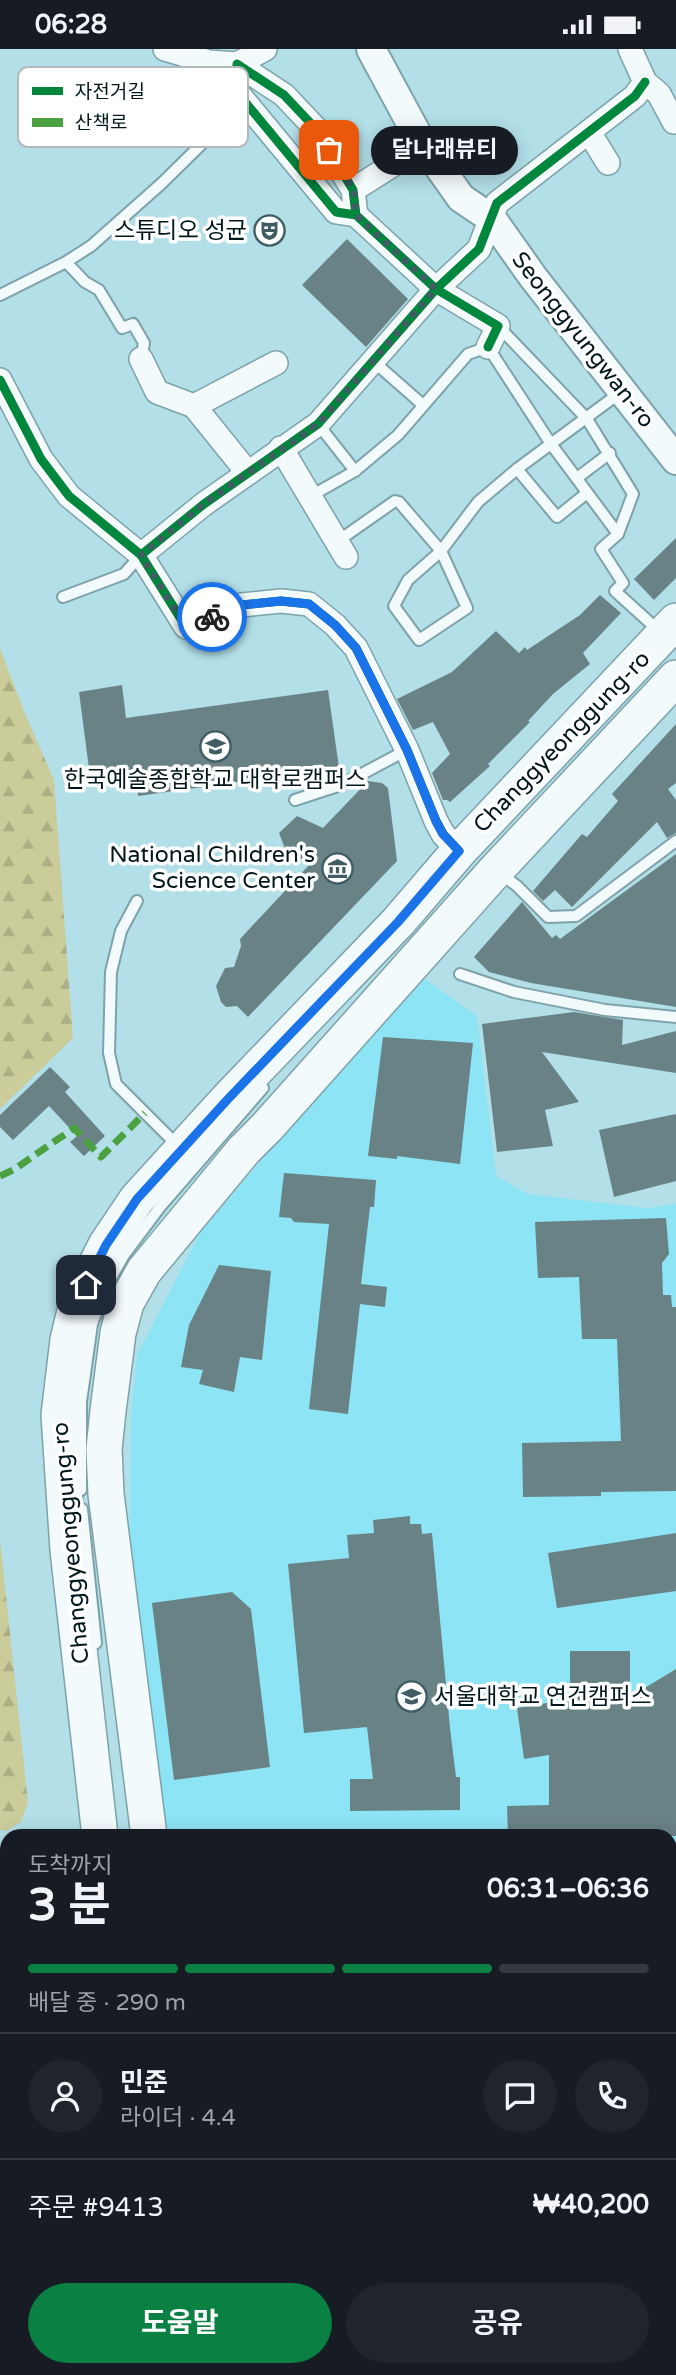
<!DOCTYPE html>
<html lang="ko">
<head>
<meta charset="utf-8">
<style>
  :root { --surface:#171b24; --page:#20242c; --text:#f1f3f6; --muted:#9ea1a6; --line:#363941; --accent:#0b8043 }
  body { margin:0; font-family:"Varela Round","Noto Sans KR",sans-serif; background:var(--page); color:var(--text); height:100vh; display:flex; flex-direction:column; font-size:26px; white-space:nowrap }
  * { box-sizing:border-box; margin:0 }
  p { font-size:23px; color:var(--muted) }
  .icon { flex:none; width:38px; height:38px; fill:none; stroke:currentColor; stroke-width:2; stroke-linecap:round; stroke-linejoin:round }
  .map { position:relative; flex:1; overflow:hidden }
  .sheet { position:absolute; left:0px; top:1780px; width:677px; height:548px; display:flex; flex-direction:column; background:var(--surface); border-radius:21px 21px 0 0; box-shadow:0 4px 18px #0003 }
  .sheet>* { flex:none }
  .pin { position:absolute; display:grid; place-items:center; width:60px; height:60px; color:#fff; margin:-30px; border-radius:14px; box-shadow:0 4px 10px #0006 }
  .courier { position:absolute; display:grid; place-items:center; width:70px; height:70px; margin:-35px; border:5px solid #1a73e8; border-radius:50%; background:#fff; color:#222; box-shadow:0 2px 9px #0007 }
  .bubble { position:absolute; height:49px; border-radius:24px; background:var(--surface); box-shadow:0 4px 18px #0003; font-size:23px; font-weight:700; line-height:49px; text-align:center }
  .head em { font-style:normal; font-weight:700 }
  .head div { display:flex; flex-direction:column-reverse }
  .head { display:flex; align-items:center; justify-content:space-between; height:119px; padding:0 28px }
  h1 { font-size:46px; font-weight:700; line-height:52px }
  .bar { display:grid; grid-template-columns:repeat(4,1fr); gap:10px 7px; align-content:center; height:84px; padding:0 28px }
  .bar i { height:9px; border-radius:5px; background:var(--line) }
  .bar .active { background:var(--accent) }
  .bar p { grid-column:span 4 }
  .line { display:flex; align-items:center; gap:18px; padding:0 28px; border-top:2px solid var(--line) }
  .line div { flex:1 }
  .round { display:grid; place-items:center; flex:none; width:74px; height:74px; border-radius:37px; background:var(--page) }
  .primary-button { display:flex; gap:14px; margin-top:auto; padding:14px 28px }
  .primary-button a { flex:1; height:80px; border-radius:42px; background:var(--accent); color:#fff; font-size:28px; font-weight:700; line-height:80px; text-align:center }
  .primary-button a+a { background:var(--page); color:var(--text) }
  .status { display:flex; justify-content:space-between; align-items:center; height:49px; padding:0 35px; background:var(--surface); direction:ltr }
  .status svg { height:19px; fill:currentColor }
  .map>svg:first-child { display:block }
  .built { fill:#8de4f4 }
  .grass { fill:url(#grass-dots) }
  .forest { fill:url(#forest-firs) }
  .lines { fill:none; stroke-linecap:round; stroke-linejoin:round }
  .stream { stroke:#daa4e3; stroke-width:7 }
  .building { fill:#698286 }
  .service-casing { stroke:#7ea2a9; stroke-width:14 }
  .minor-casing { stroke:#7ea2a9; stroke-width:26 }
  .tertiary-casing { stroke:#7ea2a9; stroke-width:32 }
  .primary-casing { stroke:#7ea2a9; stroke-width:38 }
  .service { stroke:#f3fafc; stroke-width:10 }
  .minor { stroke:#f3fafc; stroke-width:23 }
  .tertiary { stroke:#f3fafc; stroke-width:28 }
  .primary { stroke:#f3fafc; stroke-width:35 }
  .quiet { stroke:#4ba140; stroke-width:7; stroke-dasharray:14 7; stroke-linecap:butt }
  .cycleway-casing { stroke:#fff; stroke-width:13 }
  .cycleway { stroke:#00873e; stroke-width:9 }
  .done { stroke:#3f5d63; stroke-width:7; stroke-dasharray:0 12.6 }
  .route { stroke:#1a73e8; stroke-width:9 }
  .labels { text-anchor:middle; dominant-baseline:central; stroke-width:7; stroke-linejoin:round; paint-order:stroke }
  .poi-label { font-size:23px; fill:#01171b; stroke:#fff; text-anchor:end }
  .street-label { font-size:23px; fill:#01171b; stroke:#fff }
  .key { fill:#fff; stroke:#b3b9bb; stroke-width:2 }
  .key-label { font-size:19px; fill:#01171b }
</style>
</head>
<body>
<div class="status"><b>06:28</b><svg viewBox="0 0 49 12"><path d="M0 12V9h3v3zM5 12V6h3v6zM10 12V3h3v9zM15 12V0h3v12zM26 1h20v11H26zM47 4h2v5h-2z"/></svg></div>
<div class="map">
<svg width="676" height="2326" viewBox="0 0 676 2326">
  <defs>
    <pattern id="grass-dots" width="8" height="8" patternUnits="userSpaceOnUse" patternTransform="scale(1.75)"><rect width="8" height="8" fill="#cacc9a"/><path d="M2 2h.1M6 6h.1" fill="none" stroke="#acae84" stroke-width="1.8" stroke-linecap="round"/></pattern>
    <pattern id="forest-firs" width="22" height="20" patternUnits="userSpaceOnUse" patternTransform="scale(1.75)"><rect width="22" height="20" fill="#cacc9a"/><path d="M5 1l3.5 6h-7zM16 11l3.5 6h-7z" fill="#acae84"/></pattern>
  </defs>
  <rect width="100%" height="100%" fill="#b2dfe8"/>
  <path class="built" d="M 418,925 L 477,967 L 496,1127 L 528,1145 L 647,1159 L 676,1155 L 676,2326 L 238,2326 L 237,2321 L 670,2320 L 670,1787 L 164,1787 L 129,1520 L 131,1367 L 137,1306 L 200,1184 Z"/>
  <path class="grass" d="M 0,2200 L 7,2200 L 7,2320 L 45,2321 L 47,2326 L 0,2326 Z"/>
  <g class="forest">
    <path d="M 0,599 L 23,660 L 54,731 L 73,989 L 0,1060 Z"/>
    <path d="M 0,1491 L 28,1754 L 21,1773 L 6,1782 L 0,1781 Z"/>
  </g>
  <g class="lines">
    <g class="stream">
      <path d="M 0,2229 L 7,2252"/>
      <path d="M 29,2320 L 30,2326"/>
    </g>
  </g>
  <g class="building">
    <path d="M 347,190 L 408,250 L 366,298 L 302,236 Z"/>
    <path d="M 676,489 L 676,529 L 654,551 L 634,530 Z"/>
    <path d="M 600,546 L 621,564 L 583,604 L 590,615 L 553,645 L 528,672 L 530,673 L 488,715 L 490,717 L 450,753 L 447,751 L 443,751 L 432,724 L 450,705 L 433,673 L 413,681 L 397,650 L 452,623 L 496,582 L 519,604 L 525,598 L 527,601 L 580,566 Z"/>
    <path d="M 122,636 L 126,669 L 328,641 L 339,719 L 138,747 L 136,730 L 91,735 L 79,643 Z"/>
    <path d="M 676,675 L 676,734 L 668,740 L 676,751 L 676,784 L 667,789 L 657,773 L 572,858 L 555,841 L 543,852 L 533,842 L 582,785 L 587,788 L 618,752 L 612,745 Z"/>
    <path d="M 368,732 L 382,734 L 388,739 L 397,812 L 248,968 L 237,957 L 226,958 L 221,953 L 216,937 L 225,919 L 234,918 L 241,897 L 240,890 L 310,815 L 286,802 L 279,784 L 297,767 L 323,779 Z"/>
    <path d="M 676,805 L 676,958 L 531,934 L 489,923 L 474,908 L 522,853 L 552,889 L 556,886 L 560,890 Z"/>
    <path d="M 574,963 L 623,971 L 622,996 L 676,982 L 676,1024 L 542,1003 L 579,1053 L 545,1061 L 553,1097 L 497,1103 L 482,975 Z"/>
    <path d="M 383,988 L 473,994 L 460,1115 L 397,1107 L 397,1110 L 368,1107 Z"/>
    <path d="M 50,1018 L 70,1038 L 65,1043 L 105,1087 L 84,1107 L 70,1093 L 77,1087 L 49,1057 L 13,1091 L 0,1078 L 0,1066 Z"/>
    <path d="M 676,1065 L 676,1132 L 614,1148 L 599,1081 Z"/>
    <path d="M 284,1124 L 376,1131 L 374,1158 L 370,1158 L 361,1235 L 387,1238 L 385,1258 L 360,1255 L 348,1365 L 309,1360 L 329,1175 L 294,1173 L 291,1169 L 279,1168 Z"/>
    <path d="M 666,1169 L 669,1205 L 662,1214 L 663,1246 L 671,1246 L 672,1258 L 676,1258 L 676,1442 L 601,1443 L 601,1447 L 523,1448 L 522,1394 L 621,1392 L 617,1290 L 582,1290 L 579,1228 L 538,1229 L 535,1173 Z"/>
    <path d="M 219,1216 L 271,1222 L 262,1311 L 240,1308 L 234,1343 L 199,1335 L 203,1321 L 181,1318 L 189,1276 Z"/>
    <path d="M 410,1467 L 410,1475 L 421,1475 L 422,1485 L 432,1484 L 450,1679 L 456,1728 L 460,1728 L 460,1761 L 350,1762 L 350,1730 L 373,1730 L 367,1678 L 304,1684 L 288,1515 L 349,1509 L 347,1486 L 374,1484 L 373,1471 Z"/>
    <path d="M 676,1484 L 676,1542 L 557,1559 L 548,1504 Z"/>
    <path d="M 232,1543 L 251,1560 L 270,1718 L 174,1731 L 152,1554 Z"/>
    <path d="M 570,1602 L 630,1602 L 630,1648 L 676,1620 L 676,1787 L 508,1787 L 507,1757 L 549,1756 L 549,1706 L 524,1710 L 517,1659 L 570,1650 Z"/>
  </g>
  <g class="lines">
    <defs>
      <g id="service">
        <path d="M 66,213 L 85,233 L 99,241 L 122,279 L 133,275 L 144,294 L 141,310"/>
        <path d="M 0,246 L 66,213 L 91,197 L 161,135 L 217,80 L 228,65 L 236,42"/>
        <path d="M 498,277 L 587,370 L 633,445 L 618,485"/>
        <path d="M 373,312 L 423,356"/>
        <path d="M 318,375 L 355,422"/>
        <path d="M 517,420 L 557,468 L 587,444"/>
        <path d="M 577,429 L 610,404"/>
        <path d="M 309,448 L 355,422 L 398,386 L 468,305 L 488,298 L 551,395 L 618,485 L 601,500 L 623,534 L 615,542 L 659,582"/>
        <path d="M 338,492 L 395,452 L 399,453 L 441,502 L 478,453 L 517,420 L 621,343"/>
        <path d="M 441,502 L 467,559 L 419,591 L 394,557 L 408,531 Z"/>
        <path d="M 63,548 L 124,525 L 141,506"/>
        <path d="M 295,751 L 341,736 L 407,701"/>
        <path d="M 501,825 L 517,837 L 548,868 L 576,867 L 676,792"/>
        <path d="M 137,852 L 121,882 L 111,923 L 109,1004 L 116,1035 L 180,1099"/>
        <path d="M 460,925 L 514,943 L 605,961 L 676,968"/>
        <path d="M 81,1441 L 81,1353 L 92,1275 L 108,1234 L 124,1206 L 160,1158 L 263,1039"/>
        <path d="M 82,1460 L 96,1594"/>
        <path d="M 670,1988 L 676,1988"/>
        <path d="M 203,2320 L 204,2326"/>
        <path d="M 511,2320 L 511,2326"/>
      </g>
      <g id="minor">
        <path d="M 165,0 L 209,13 L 237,15 L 265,0"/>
        <path d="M 630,0 L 645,33 L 659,45 L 674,73"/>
        <path d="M 589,83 L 608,114"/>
        <path d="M 353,141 L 424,96"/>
        <path d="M 356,166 L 336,163 L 236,42 L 237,15 L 284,46 L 317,81 L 353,141 L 356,166 L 436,240 L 498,277 L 488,298"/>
        <path d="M 141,310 L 157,343 L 194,357 L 248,424"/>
        <path d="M 0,331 L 41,410 L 69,447 L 141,506 L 186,578 L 242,556 L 281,552 L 309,555 L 335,576 L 356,599 L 407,701 L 436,772 L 443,785 L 459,802"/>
        <path d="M 194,357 L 276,314"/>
        <path d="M 281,399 L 346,508"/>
        <path d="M 141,506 L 204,455 L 318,375 L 436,240 L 479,200 L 497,154 L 635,47 L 645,33"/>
      </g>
      <path id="tertiary" d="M 371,0 L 420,91 L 461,149 L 492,170 L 533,228 L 676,411"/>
      <g id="primary">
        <path d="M 100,1787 L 68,1501 L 59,1366 L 68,1291 L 75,1262 L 86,1236 L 106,1196 L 137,1150 L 228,1050 L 398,873 L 459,802 L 676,572"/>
        <path d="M 149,1787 L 106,1445 L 104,1400 L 108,1362 L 118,1284 L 126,1254 L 144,1222 L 244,1101 L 267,1078 L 496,821 L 676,629"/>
        <path d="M 184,2320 L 185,2326"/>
        <path d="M 224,2320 L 226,2326"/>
      </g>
    </defs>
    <use href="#service" class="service-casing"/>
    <use href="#minor" class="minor-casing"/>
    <use href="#tertiary" class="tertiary-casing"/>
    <use href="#primary" class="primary-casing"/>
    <use href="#service" class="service"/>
    <use href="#minor" class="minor"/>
    <use href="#tertiary" class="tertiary"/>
    <use href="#primary" class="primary"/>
    <g class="quiet">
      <path d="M 0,1127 L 15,1120 L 74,1079 L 101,1108 L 145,1064"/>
      <path d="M 0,1982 L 7,2034"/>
      <path d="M 0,2056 L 7,2056"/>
      <path d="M 54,2320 L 56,2326"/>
    </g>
    <defs>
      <g id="cycleway">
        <path d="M 356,166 L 336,163 L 236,42 L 237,15 L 284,46 L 317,81 L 353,141 L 356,166 L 436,240 L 498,277 L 488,298"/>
        <path d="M 0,331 L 41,410 L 69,447 L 141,506 L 186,578 L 242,556 L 281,552 L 309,555 L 335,576 L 356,599 L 407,701 L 436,772 L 443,785 L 459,802"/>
        <path d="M 141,506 L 204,455 L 318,375 L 436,240 L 479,200 L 497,154 L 635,47 L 645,33"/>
      </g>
    </defs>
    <use href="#cycleway" class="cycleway-casing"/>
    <use href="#cycleway" class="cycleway"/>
  </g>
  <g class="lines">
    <path class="done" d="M 212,568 L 186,578 L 141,506 L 204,455 L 318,375 L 436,240 L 356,166 L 354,141 L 329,101"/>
    <path class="route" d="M 86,1236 L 106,1196 L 137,1150 L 228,1050 L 398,873 L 459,802 L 443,785 L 436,772 L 407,701 L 356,599 L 335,576 L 309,555 L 281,552 L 242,556 L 212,568"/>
  </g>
  <defs>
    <symbol id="theatre-ring" viewBox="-11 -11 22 22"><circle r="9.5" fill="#fff" stroke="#3f5d63" stroke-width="1.5"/><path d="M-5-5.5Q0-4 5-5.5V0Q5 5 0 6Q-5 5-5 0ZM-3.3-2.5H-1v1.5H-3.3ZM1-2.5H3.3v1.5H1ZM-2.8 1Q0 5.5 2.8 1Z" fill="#3f5d63"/></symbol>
    <symbol id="university-ring" viewBox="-11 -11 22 22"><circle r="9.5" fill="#fff" stroke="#3f5d63" stroke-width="1.5"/><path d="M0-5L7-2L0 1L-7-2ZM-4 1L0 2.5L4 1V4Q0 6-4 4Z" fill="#3f5d63"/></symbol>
    <symbol id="museum-ring" viewBox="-11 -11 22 22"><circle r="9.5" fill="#fff" stroke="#3f5d63" stroke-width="1.5"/><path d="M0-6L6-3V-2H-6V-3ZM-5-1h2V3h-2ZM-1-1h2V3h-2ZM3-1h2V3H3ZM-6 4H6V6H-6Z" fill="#3f5d63"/></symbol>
  </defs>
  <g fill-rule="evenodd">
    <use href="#theatre-ring" x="252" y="164" width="35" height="35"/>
    <use href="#university-ring" x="198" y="680" width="35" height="35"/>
    <use href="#museum-ring" x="320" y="802" width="35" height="35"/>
    <use href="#university-ring" x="394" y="1630" width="35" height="35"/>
  </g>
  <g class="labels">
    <g class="poi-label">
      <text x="247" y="182">스튜디오 성균</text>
      <text x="215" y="731" text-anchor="middle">한국예술종합학교 대학로캠퍼스</text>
      <text x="315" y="806">National Children's<tspan x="315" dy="26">Science Center</tspan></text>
      <text x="434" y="1648" text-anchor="start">서울대학교 연건캠퍼스</text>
    </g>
    <g class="street-label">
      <text transform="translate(583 291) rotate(52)">Seonggyungwan-ro</text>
      <text transform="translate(562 693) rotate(-46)">Changgyeonggung-ro</text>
      <text transform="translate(71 1494) rotate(-95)">Changgyeonggung-ro</text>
    </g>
  </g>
  <rect x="18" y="18" width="230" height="80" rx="10" class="key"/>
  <rect x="32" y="38" width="31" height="8" fill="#00873e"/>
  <rect x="32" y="69" width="31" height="9" fill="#4ba140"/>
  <g class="key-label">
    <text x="75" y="49">자전거길</text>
    <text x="75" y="80">산책로</text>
  </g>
</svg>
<div class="pin" style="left:329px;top:101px;background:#ea580c"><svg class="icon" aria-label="bag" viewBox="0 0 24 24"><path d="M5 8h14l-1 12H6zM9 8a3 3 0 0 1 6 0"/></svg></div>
<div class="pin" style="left:86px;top:1236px;background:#1f2937"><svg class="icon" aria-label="home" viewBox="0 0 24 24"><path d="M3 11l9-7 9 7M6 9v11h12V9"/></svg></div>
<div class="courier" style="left:212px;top:568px"><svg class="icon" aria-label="bike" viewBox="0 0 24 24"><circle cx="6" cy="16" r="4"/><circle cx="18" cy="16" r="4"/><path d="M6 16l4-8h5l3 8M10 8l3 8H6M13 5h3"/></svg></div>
<div class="bubble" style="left:371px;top:77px;width:147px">달나래뷰티</div>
<section class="sheet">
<div class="head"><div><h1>3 분</h1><p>도착까지</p></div><em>06:31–06:36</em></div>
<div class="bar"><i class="active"></i><i class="active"></i><i class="active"></i><i></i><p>배달 중 · 290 m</p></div>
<div class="line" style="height:126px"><a class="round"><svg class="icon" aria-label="person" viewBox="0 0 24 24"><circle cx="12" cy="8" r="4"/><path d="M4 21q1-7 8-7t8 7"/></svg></a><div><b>민준</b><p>라이더 · 4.4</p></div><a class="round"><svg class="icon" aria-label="chat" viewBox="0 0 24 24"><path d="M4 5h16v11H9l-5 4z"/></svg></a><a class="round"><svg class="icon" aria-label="phone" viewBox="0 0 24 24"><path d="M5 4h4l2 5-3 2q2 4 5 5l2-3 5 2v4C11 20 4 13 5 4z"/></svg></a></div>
<div class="line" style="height:91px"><div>주문 #9413</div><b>₩40,200</b></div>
<div class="primary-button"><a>도움말</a><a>공유</a></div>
</section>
</div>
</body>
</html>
